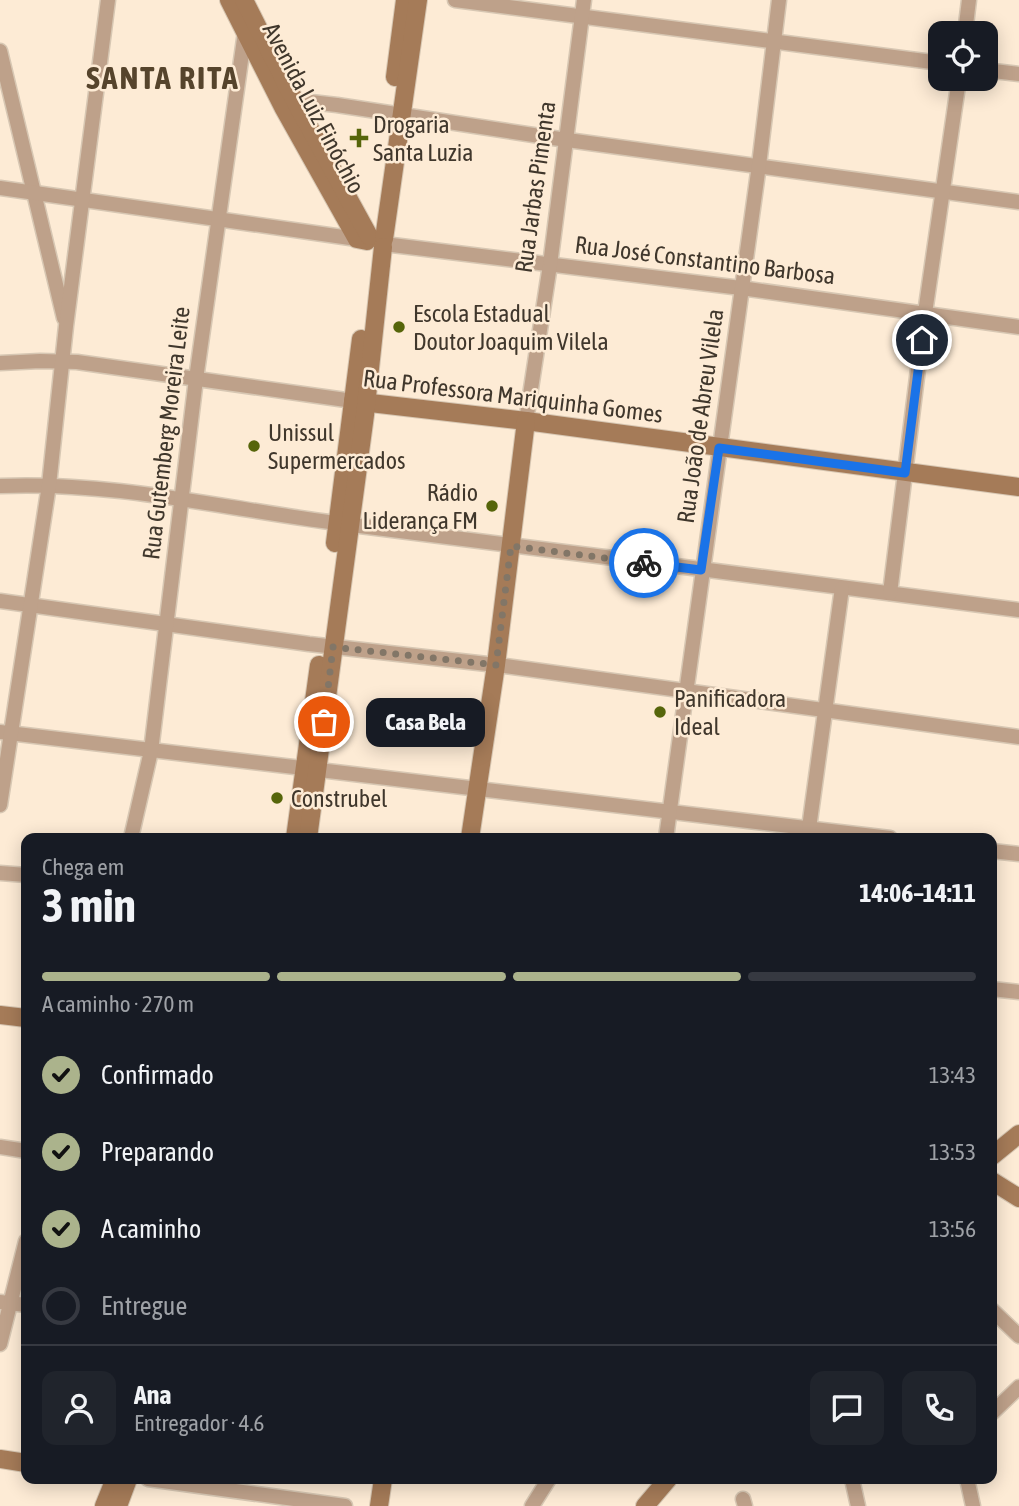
<!DOCTYPE html>
<html lang="pt">
<head>
<meta charset="utf-8">
<style>
  :root { --surface:#171b24; --page:#20242c; --text:#f1f3f6; --muted:#9ea1a6; --line:#363941; --accent:#abb38c }
  body { margin:0; font-family:"Asap Condensed",sans-serif; background:var(--page); color:var(--text); height:100vh; display:flex; flex-direction:column; font-size:26px; white-space:nowrap }
  * { box-sizing:border-box; margin:0 }
  p { font-size:23px; color:var(--muted) }
  .icon { flex:none; width:38px; height:38px; fill:none; stroke:currentColor; stroke-width:2; stroke-linecap:round; stroke-linejoin:round }
  .map { position:relative; flex:1; overflow:hidden }
  .drawer { position:absolute; left:21px; top:833px; width:976px; height:651px; display:flex; flex-direction:column; background:var(--surface); border-radius:14px; box-shadow:0 4px 18px #0003 }
  .drawer>* { flex:none }
  .tools { position:absolute; left:928px; top:21px; display:grid; gap:14px }
  .tools a { display:grid; place-items:center; width:70px; height:70px; border-radius:14px; background:var(--surface); box-shadow:0 4px 18px #0003; font-size:35px }
  .pin { position:absolute; display:grid; place-items:center; width:60px; height:60px; color:#fff; margin:-30px; border:4px solid #fff; border-radius:50%; box-shadow:0 2px 7px #0007 }
  .courier { position:absolute; display:grid; place-items:center; width:70px; height:70px; margin:-35px; border:5px solid #1a73e8; border-radius:50%; background:#fff; color:#222; box-shadow:0 2px 9px #0007 }
  .bubble { position:absolute; height:49px; border-radius:14px; background:var(--surface); box-shadow:0 4px 18px #0003; font-size:23px; font-weight:700; line-height:49px; text-align:center }
  .head em { font-style:normal; font-weight:700 }
  .head div { display:flex; flex-direction:column-reverse }
  .head { display:flex; align-items:center; justify-content:space-between; height:119px; padding:0 21px }
  h1 { font-size:46px; font-weight:700; line-height:52px }
  .bar { display:grid; grid-template-columns:repeat(4,1fr); gap:10px 7px; align-content:center; height:84px; padding:0 21px }
  .bar i { height:9px; border-radius:5px; background:var(--line) }
  .bar .selected { background:var(--accent) }
  .bar p { grid-column:span 4 }
  .line { display:flex; align-items:center; gap:18px; padding:0 21px; border-top:2px solid var(--line) }
  .line div { flex:1 }
  .round { display:grid; place-items:center; flex:none; width:74px; height:74px; border-radius:14px; background:var(--page) }
  ol { padding:0 21px; list-style:none }
  li { display:flex; align-items:center; gap:21px; height:77px }
  li p { margin-inline-start:auto }
  li .icon { padding:7px; border-radius:50%; background:var(--accent); color:#111; stroke-width:4 }
  li:last-child { color:var(--muted) }
  li i { width:38px; height:38px; border:4px solid var(--line); border-radius:50% }
  .map>svg:first-child { display:block }
  .lines { fill:none; stroke-linecap:round; stroke-linejoin:round }
  .street-casing { stroke:#d7c7b3; stroke-width:17 }
  .secondary-casing { stroke:#d7c7b3; stroke-width:20 }
  .street { stroke:#bea18a; stroke-width:14 }
  .secondary { stroke:#a57b58; stroke-width:18 }
  .done { stroke:#827667; stroke-width:7; stroke-dasharray:0 12.6 }
  .route { stroke:#1a73e8; stroke-width:9 }
  .poi-dot { fill:#56650a; stroke:#fdebd5; stroke-width:2.5 }
  .labels { text-anchor:middle; dominant-baseline:central; stroke-width:5; stroke-linejoin:round; paint-order:stroke }
  .street-label { font-size:24px; fill:#40372c; stroke:#fdebd5 }
  .poi-label { font-size:24px; fill:#40372c; stroke:#fdebd5; text-anchor:start }
  .district-label { font-size:32px; font-weight:bold; letter-spacing:2px; fill:#56442c; stroke:#fdebd5 }
</style>
</head>
<body>
<div class="map">
<svg width="1019" height="1506" viewBox="0 0 1019 1506">
  <rect width="100%" height="100%" fill="#fdebd5"/>
  <g class="lines">
    <defs>
      <g id="street">
        <path d="M 455,0 L 940,63"/>
        <path d="M 965,33 L 969,0"/>
        <path d="M 0,51 L 64,318"/>
        <path d="M 985,70 L 1019,74"/>
        <path d="M 289,105 L 311,102 L 337,105 L 553,138 L 1019,202"/>
        <path d="M 0,188 L 357,239"/>
        <path d="M 384,244 L 741,288 L 1019,327"/>
        <path d="M 0,363 L 40,361 L 77,362 L 353,401"/>
        <path d="M 526,421 L 550,265 L 584,0"/>
        <path d="M 0,486 C 119,481 234,511 352,525 C 574,553 797,581 1019,610"/>
        <path d="M 890,593 L 925,313 L 959,79"/>
        <path d="M 0,601 L 309,644 L 505,666 L 1019,737"/>
        <path d="M 0,732 L 890,838"/>
        <path d="M 0,805 L 49,485 L 66,326 L 108,0"/>
        <path d="M 809,828 L 842,588"/>
        <path d="M 131,838 L 151,751 L 196,379 L 245,32"/>
        <path d="M 666,838 L 759,165 L 779,0"/>
        <path d="M 992,851 L 1019,854"/>
        <path d="M 0,873 L 26,875"/>
        <path d="M 992,989 L 1019,992"/>
        <path d="M 0,1147 L 26,1151"/>
        <path d="M 0,1302 L 26,1305"/>
        <path d="M 992,1310 L 1019,1336"/>
        <path d="M 0,1344 L 26,1241"/>
        <path d="M 992,1413 L 1019,1387"/>
        <path d="M 148,1479 L 345,1506"/>
        <path d="M 852,1479 L 858,1506"/>
        <path d="M 967,1479 L 973,1506"/>
        <path d="M 743,1499 L 745,1506"/>
        <path d="M 532,1506 L 549,1479"/>
      </g>
      <g id="secondary">
        <path d="M 229,0 L 283,107 L 357,239 L 367,241"/>
        <path d="M 244,0 L 296,103 L 369,236"/>
        <path d="M 395,77 L 405,0"/>
        <path d="M 384,239 L 418,0"/>
        <path d="M 353,401 L 526,421 L 1019,487"/>
        <path d="M 335,543 L 361,339"/>
        <path d="M 295,838 L 319,665"/>
        <path d="M 308,838 L 365,415 L 383,247"/>
        <path d="M 470,838 L 496,665 L 526,421"/>
        <path d="M 0,1015 L 26,1018"/>
        <path d="M 992,1156 L 1019,1134"/>
        <path d="M 992,1181 L 1019,1198"/>
        <path d="M 0,1459 L 26,1463"/>
        <path d="M 104,1506 L 115,1479"/>
        <path d="M 118,1506 L 128,1479"/>
        <path d="M 379,1506 L 383,1479"/>
        <path d="M 645,1506 L 668,1479"/>
      </g>
    </defs>
    <use href="#street" class="street-casing"/>
    <use href="#secondary" class="secondary-casing"/>
    <use href="#street" class="street"/>
    <use href="#secondary" class="secondary"/>
  </g>
  <g class="lines">
    <path class="done" d="M 324,722 L 333,647 L 496,665 L 511,546 L 644,563"/>
    <path class="route" d="M 644,563 L 701,570 L 719,448 L 905,473 L 922,340"/>
  </g>
  <g class="poi-dot">
    <path d="M355.5 127.5h7v7h7v7h-7v7h-7v-7h-7v-7h7z"/>
    <circle cx="399" cy="327" r="7"/>
    <circle cx="254" cy="446" r="7"/>
    <circle cx="492" cy="506" r="7"/>
    <circle cx="660" cy="712" r="7"/>
    <circle cx="277" cy="798" r="7"/>
  </g>
  <g class="labels">
    <g class="street-label">
      <text transform="translate(314 108) rotate(62)">Avenida Luiz Finóchio</text>
      <text transform="translate(535 187) rotate(-82)">Rua Jarbas Pimenta</text>
      <text transform="translate(705 260) rotate(7)">Rua José Constantino Barbosa</text>
      <text transform="translate(513 396) rotate(7)">Rua Professora Mariquinha Gomes</text>
      <text transform="translate(700 416) rotate(-82)">Rua João de Abreu Vilela</text>
      <text transform="translate(166 433) rotate(-83)">Rua Gutemberg Moreira Leite</text>
    </g>
    <g class="poi-label">
      <text x="373" y="124">Drogaria<tspan x="373" dy="28">Santa Luzia</tspan></text>
      <text x="413" y="313">Escola Estadual<tspan x="413" dy="28">Doutor Joaquim Vilela</tspan></text>
      <text x="268" y="432">Unissul<tspan x="268" dy="28">Supermercados</tspan></text>
      <text x="478" y="492" text-anchor="end">Rádio<tspan x="478" dy="28">Liderança FM</tspan></text>
      <text x="674" y="698">Panificadora<tspan x="674" dy="28">Ideal</tspan></text>
      <text x="291" y="798">Construbel</text>
    </g>
    <g class="district-label">
      <text x="163" y="77">SANTA RITA</text>
    </g>
  </g>
</svg>
<div class="tools">
<a><svg class="icon" aria-label="locate" viewBox="0 0 24 24"><circle cx="12" cy="12" r="6"/><path d="M12 2v4M12 18v4M2 12h4M18 12h4"/></svg></a>
</div>
<div class="pin" style="left:324px;top:722px;background:#ea580c"><svg class="icon" aria-label="bag" viewBox="0 0 24 24"><path d="M5 8h14l-1 12H6zM9 8a3 3 0 0 1 6 0"/></svg></div>
<div class="pin" style="left:922px;top:340px;background:#1f2937"><svg class="icon" aria-label="home" viewBox="0 0 24 24"><path d="M3 11l9-7 9 7M6 9v11h12V9"/></svg></div>
<div class="courier" style="left:644px;top:563px"><svg class="icon" aria-label="bike" viewBox="0 0 24 24"><circle cx="6" cy="16" r="4"/><circle cx="18" cy="16" r="4"/><path d="M6 16l4-8h5l3 8M10 8l3 8H6M13 5h3"/></svg></div>
<div class="bubble" style="left:366px;top:698px;width:119px">Casa Bela</div>
<section class="drawer">
<div class="head"><div><h1>3 min</h1><p>Chega em</p></div><em>14:06–14:11</em></div>
<div class="bar"><i class="selected"></i><i class="selected"></i><i class="selected"></i><i></i><p>A caminho · 270 m</p></div>
<ol>
<li><svg class="icon" aria-label="check" viewBox="0 0 24 24"><path d="M5 12l5 5 9-10"/></svg>Confirmado<p>13:43</p></li>
<li><svg class="icon" aria-label="check" viewBox="0 0 24 24"><path d="M5 12l5 5 9-10"/></svg>Preparando<p>13:53</p></li>
<li><svg class="icon" aria-label="check" viewBox="0 0 24 24"><path d="M5 12l5 5 9-10"/></svg>A caminho<p>13:56</p></li>
<li><i></i>Entregue</li>
</ol>
<div class="line" style="height:126px"><a class="round"><svg class="icon" aria-label="person" viewBox="0 0 24 24"><circle cx="12" cy="8" r="4"/><path d="M4 21q1-7 8-7t8 7"/></svg></a><div><b>Ana</b><p>Entregador · 4.6</p></div><a class="round"><svg class="icon" aria-label="chat" viewBox="0 0 24 24"><path d="M4 5h16v11H9l-5 4z"/></svg></a><a class="round"><svg class="icon" aria-label="phone" viewBox="0 0 24 24"><path d="M5 4h4l2 5-3 2q2 4 5 5l2-3 5 2v4C11 20 4 13 5 4z"/></svg></a></div>
</section>
</div>
</body>
</html>
